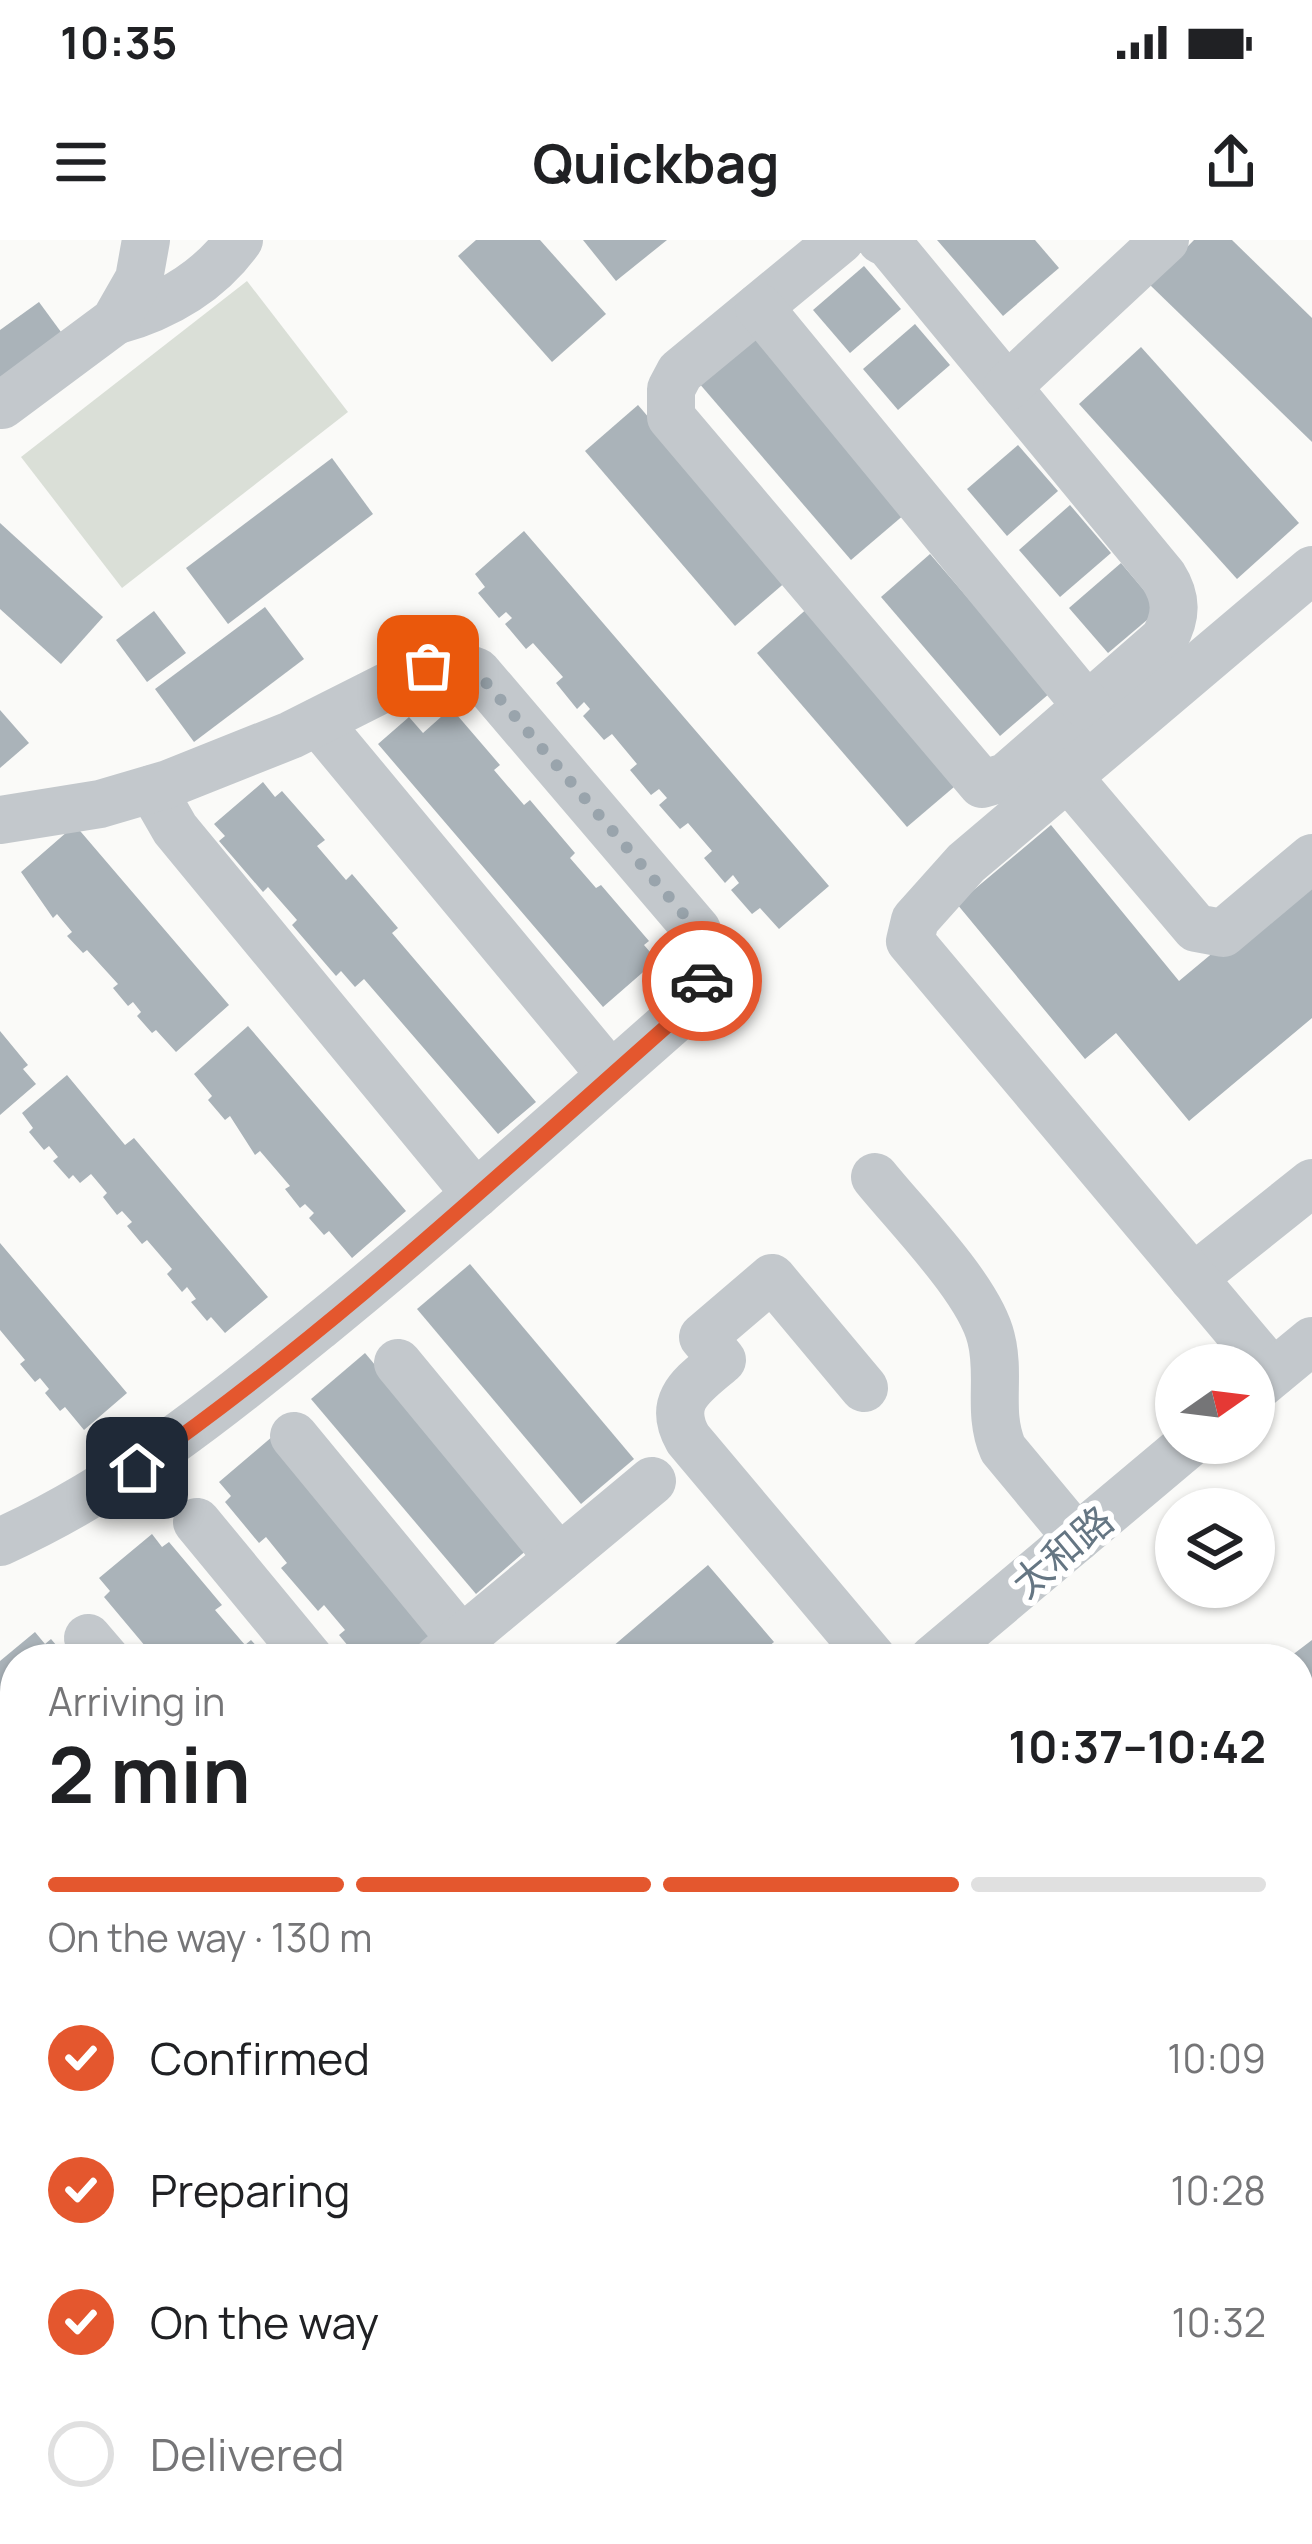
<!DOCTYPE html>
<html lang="en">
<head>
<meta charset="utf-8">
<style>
  :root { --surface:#fff; --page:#f6f6f6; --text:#202124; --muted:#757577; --line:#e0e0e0; --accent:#e4572e }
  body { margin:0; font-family:Manrope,"Noto Sans SC",sans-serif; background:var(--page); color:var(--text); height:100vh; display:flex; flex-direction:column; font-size:45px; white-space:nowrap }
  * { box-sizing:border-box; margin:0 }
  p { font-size:39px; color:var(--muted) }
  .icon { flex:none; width:66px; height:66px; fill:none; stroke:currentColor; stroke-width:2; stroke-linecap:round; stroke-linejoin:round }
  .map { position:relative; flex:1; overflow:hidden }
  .sheet { position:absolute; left:0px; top:1404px; width:1314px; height:900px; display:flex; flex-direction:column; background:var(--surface); border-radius:48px 48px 0 0; box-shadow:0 3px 9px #0004 }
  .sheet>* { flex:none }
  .needle { width:78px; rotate:76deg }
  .controls { position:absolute; left:1155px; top:1104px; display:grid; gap:24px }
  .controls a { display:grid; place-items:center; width:120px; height:120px; border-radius:50%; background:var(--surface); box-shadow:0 3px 9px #0004; font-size:60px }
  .pin { position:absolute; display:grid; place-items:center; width:102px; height:102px; color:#fff; margin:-51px; border-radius:24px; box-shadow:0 6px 18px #0006 }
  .courier { position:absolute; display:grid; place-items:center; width:120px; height:120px; margin:-60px; border:9px solid #e4572e; border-radius:50%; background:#fff; color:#222; box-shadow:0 3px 15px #0007 }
  .summary em { font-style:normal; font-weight:700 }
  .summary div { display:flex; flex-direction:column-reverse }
  .summary { display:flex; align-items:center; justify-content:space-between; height:204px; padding:0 48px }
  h1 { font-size:78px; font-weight:700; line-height:90px }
  .bar { display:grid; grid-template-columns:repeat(4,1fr); gap:18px 12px; align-content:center; height:144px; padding:0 48px }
  .bar i { height:15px; border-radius:9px; background:var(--line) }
  .bar .on { background:var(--accent) }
  .bar p { grid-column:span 4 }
  ol { padding:0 48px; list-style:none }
  li { display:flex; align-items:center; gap:36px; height:132px }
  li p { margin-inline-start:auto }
  li .icon { padding:12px; border-radius:50%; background:var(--accent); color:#fff; stroke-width:4 }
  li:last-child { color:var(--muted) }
  li i { width:66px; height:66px; border:6px solid var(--line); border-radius:50% }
  .status { display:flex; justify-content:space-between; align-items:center; height:84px; padding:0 60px; background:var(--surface); direction:ltr }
  .status svg { height:33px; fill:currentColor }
  header { display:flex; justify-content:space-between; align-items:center; height:156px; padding:0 48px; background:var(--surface); font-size:54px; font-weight:700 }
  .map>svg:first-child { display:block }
  .green { fill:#dadfd7 }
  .building { fill:#aab3b9 }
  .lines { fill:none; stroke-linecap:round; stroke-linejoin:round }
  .minor { stroke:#c3c8cc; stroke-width:48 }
  .done { stroke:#99a4ac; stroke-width:12; stroke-dasharray:0 21.6 }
  .route { stroke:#e4572e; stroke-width:15 }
  .labels { text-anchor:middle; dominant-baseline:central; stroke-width:12; stroke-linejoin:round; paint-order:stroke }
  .street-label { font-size:39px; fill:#657683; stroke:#fff }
</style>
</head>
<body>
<div class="status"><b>10:35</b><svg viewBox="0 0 49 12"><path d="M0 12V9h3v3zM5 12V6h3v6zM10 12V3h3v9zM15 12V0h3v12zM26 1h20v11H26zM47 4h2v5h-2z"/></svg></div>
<header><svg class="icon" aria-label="menu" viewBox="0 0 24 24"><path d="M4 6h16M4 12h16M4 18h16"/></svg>Quickbag<svg class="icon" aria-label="share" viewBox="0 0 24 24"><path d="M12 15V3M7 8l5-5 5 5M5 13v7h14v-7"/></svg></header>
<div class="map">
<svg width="1312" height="2304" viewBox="0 0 1312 2304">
  <rect width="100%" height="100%" fill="#fafaf8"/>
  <path class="green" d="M 247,41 L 348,172 L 122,348 L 21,217 Z"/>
  <g class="building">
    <path d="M 476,0 L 540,0 L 606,74 L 552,122 L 458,16 Z"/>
    <path d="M 583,0 L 667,0 L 616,41 Z"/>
    <path d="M 937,0 L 1035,0 L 1059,28 L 1003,76 Z"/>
    <path d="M 1194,0 L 1232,0 L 1312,78 L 1312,202 L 1150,45 Z"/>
    <path d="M 864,26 L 901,69 L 850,113 L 813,70 Z"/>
    <path d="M 39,62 L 72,107 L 0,138 L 0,90 Z"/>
    <path d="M 915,84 L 950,125 L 898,170 L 863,129 Z"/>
    <path d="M 752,95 L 905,274 L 851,320 L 698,142 Z"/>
    <path d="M 1141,107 L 1299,283 L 1237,339 L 1079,164 Z"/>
    <path d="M 638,165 L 788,340 L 735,386 L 585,211 Z"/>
    <path d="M 1018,205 L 1058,251 L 1007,296 L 967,249 Z"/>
    <path d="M 332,218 L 373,274 L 228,384 L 186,328 Z"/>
    <path d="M 1070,265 L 1111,313 L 1060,357 L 1019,310 Z"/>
    <path d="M 0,283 L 103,377 L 61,424 L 0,369 Z"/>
    <path d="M 524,291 L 829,646 L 779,689 L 760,668 L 752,674 L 731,650 L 739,643 L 733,635 L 725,643 L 704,618 L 712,611 L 688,583 L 680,589 L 659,565 L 667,558 L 659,549 L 651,555 L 630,530 L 637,524 L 612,494 L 604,500 L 583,476 L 590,469 L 584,462 L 577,469 L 556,443 L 563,437 L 533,403 L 526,409 L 505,384 L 512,378 L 506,372 L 499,378 L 478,353 L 485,347 L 475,334 Z"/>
    <path d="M 930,314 L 1050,453 L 1000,496 L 881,357 Z"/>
    <path d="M 1121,323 L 1160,369 L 1108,413 L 1069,368 Z"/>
    <path d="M 810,366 L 961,541 L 907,587 L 757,413 Z"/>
    <path d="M 265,367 L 304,419 L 194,502 L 155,449 Z"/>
    <path d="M 154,371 L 186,413 L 147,442 L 116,400 Z"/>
    <path d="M 451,468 L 500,525 L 494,530 L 524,565 L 530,560 L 575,613 L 570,618 L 596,648 L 601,645 L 649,701 L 644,705 L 657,720 L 603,767 L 378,504 L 409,477 L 423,493 Z"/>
    <path d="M 0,470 L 29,503 L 0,528 Z"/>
    <path d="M 263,542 L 275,557 L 282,551 L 325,600 L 317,606 L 346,640 L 352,634 L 398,688 L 392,693 L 536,862 L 498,894 L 364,739 L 355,747 L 341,731 L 336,736 L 292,685 L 297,680 L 268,647 L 263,652 L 219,601 L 225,596 L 214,584 Z"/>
    <path d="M 75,585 L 229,765 L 176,812 L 156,790 L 152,793 L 137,776 L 141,772 L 133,762 L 128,766 L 113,748 L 118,744 L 87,710 L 83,713 L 67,696 L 72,692 L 57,674 L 53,678 L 21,632 Z"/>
    <path d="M 1051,585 L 1179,741 L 1312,630 L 1312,778 L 1189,881 L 1116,793 L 1085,819 L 957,664 Z"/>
    <path d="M 248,786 L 406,971 L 352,1018 L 329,991 L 324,995 L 309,978 L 314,973 L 305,964 L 300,968 L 285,949 L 290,946 L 260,911 L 255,915 L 230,876 L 225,880 L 208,860 L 212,856 L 194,834 Z"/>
    <path d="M 0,791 L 28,825 L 23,829 L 36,844 L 0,875 Z"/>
    <path d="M 67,835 L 125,905 L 134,898 L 268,1057 L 225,1093 L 211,1077 L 207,1081 L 191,1062 L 196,1059 L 187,1047 L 182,1052 L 167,1034 L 172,1029 L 147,1000 L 142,1004 L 127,986 L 132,982 L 122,971 L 117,975 L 103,957 L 107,953 L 91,934 L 80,943 L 73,935 L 69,939 L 53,921 L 58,917 L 49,906 L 44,910 L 29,892 L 33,888 L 22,873 Z"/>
    <path d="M 0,1003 L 127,1153 L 84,1190 L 65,1167 L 60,1171 L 45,1153 L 49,1149 L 40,1138 L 35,1142 L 20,1124 L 25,1120 L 0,1090 Z"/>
    <path d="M 470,1024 L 634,1219 L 581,1264 L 417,1069 Z"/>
    <path d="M 365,1113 L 529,1308 L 476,1354 L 311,1159 Z"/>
    <path d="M 273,1196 L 437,1391 L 405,1419 L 359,1419 L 339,1395 L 345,1390 L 324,1365 L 318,1371 L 281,1328 L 287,1323 L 266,1297 L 259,1303 L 225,1262 L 231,1256 L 219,1242 Z"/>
    <path d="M 152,1294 L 162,1307 L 169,1302 L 222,1365 L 215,1370 L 245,1405 L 251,1400 L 268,1419 L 167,1419 L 163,1415 L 156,1419 L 104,1357 L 110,1351 L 99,1338 Z"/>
    <path d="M 708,1325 L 774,1402 L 762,1412 L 768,1419 L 598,1419 Z"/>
    <path d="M 35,1392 L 45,1404 L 51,1399 L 68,1419 L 15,1419 L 15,1487 L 0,1470 L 0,1421 Z"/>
    <path d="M 1312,1400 L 1312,1601 L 1299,1611 L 1299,1451 L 1308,1444 L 1299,1432 L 1299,1419 L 1287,1419 Z"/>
    <path d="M 0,1576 L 15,1593 L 7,1603 L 15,1612 L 15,1733 L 0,1715 Z"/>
    <path d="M 1299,1760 L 1312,1762 L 1302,1842 L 1299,1841 Z"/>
    <path d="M 15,1851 L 15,1926 L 0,1908 L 0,1864 Z"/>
    <path d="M 15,1928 L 15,2032 L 0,2044 L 0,1940 Z"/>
    <path d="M 1299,2102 L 1312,2121 L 1312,2132 L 1306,2136 L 1312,2145 L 1312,2221 L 1299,2219 Z"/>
  </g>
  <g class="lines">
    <g class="minor">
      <path d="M 840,0 L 680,132 L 671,149 L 671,177 L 982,544 L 1006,537 L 1164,399 C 1177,376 1177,358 1163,336 L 889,4 L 881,0"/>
      <path d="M 759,67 L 1087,466"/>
      <path d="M 115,81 C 165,67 208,43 239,0"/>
      <path d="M 1007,147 L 1165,0"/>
      <path d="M 2,165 L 115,81 L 139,39 L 146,0"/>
      <path d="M 318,482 L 611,835"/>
      <path d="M 1068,537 L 1196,688 L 1223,693 L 1312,618"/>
      <path d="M 152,549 L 175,589 L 476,954"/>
      <path d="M 0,580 L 100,564 L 168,544 L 291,495 L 428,426 L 461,426 L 477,432 L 697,690 C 706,717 706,737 693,763 C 569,872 446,983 318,1087 C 217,1169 120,1248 0,1302"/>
      <path d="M 875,937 C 908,978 979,1049 991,1098 C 1001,1136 987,1172 1003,1209 L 1077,1298"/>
      <path d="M 1193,1038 L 1312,943"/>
      <path d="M 398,1123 L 559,1318"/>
      <path d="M 1273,1133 L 910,701 L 915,680 L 966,623 L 1312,330"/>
      <path d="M 864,1148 L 772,1038 L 703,1097 L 722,1120 C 694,1144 666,1160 688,1199 L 873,1419"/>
      <path d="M 1254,1149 L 1312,1101"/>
      <path d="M 294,1196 L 462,1400"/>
      <path d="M 197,1282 L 310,1419"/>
      <path d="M 88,1398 L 106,1419"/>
      <path d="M 438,1419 L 652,1241"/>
      <path d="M 933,1419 L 1190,1203"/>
      <path d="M 0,1526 L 15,1544"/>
      <path d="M 0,1821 L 15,1839"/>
      <path d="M 1312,1960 L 1308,1984 L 1312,2009"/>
      <path d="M 0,2198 L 15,2185"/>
      <path d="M 0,2269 L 15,2287"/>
      <path d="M 1143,2289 L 1156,2304"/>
    </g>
  </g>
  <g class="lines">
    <path class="done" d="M 428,426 L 461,426 L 477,432 L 697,690 L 705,718 L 702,741"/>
    <path class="route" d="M 137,1228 C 335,1090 512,922 693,763 L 702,741"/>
  </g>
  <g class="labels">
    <g class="street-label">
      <text transform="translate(1062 1311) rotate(-40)">太和路</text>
    </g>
  </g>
</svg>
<div class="controls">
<a><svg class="needle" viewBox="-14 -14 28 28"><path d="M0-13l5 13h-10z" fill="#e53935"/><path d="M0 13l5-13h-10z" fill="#757577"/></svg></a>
<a><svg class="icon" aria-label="layers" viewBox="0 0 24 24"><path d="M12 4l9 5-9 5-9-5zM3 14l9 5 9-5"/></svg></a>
</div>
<div class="pin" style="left:428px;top:426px;background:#ea580c"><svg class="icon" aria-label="bag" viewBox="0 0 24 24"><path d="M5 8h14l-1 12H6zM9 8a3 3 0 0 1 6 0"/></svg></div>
<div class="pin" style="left:137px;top:1228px;background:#1f2937"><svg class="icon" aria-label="home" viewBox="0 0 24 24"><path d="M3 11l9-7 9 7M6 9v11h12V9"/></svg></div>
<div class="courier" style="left:702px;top:741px"><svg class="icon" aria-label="car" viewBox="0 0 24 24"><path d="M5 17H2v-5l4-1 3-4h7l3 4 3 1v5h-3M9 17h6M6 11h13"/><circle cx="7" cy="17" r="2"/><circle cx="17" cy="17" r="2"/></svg></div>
<section class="sheet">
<div class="summary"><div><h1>2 min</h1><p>Arriving in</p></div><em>10:37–10:42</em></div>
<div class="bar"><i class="on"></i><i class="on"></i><i class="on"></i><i></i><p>On the way · 130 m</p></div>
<ol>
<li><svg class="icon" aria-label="check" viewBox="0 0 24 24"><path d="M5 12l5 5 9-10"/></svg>Confirmed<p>10:09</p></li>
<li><svg class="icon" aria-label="check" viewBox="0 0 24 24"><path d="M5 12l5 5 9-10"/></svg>Preparing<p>10:28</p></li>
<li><svg class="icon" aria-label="check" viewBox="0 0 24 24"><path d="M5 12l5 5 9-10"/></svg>On the way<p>10:32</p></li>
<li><i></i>Delivered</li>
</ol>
</section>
</div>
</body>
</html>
